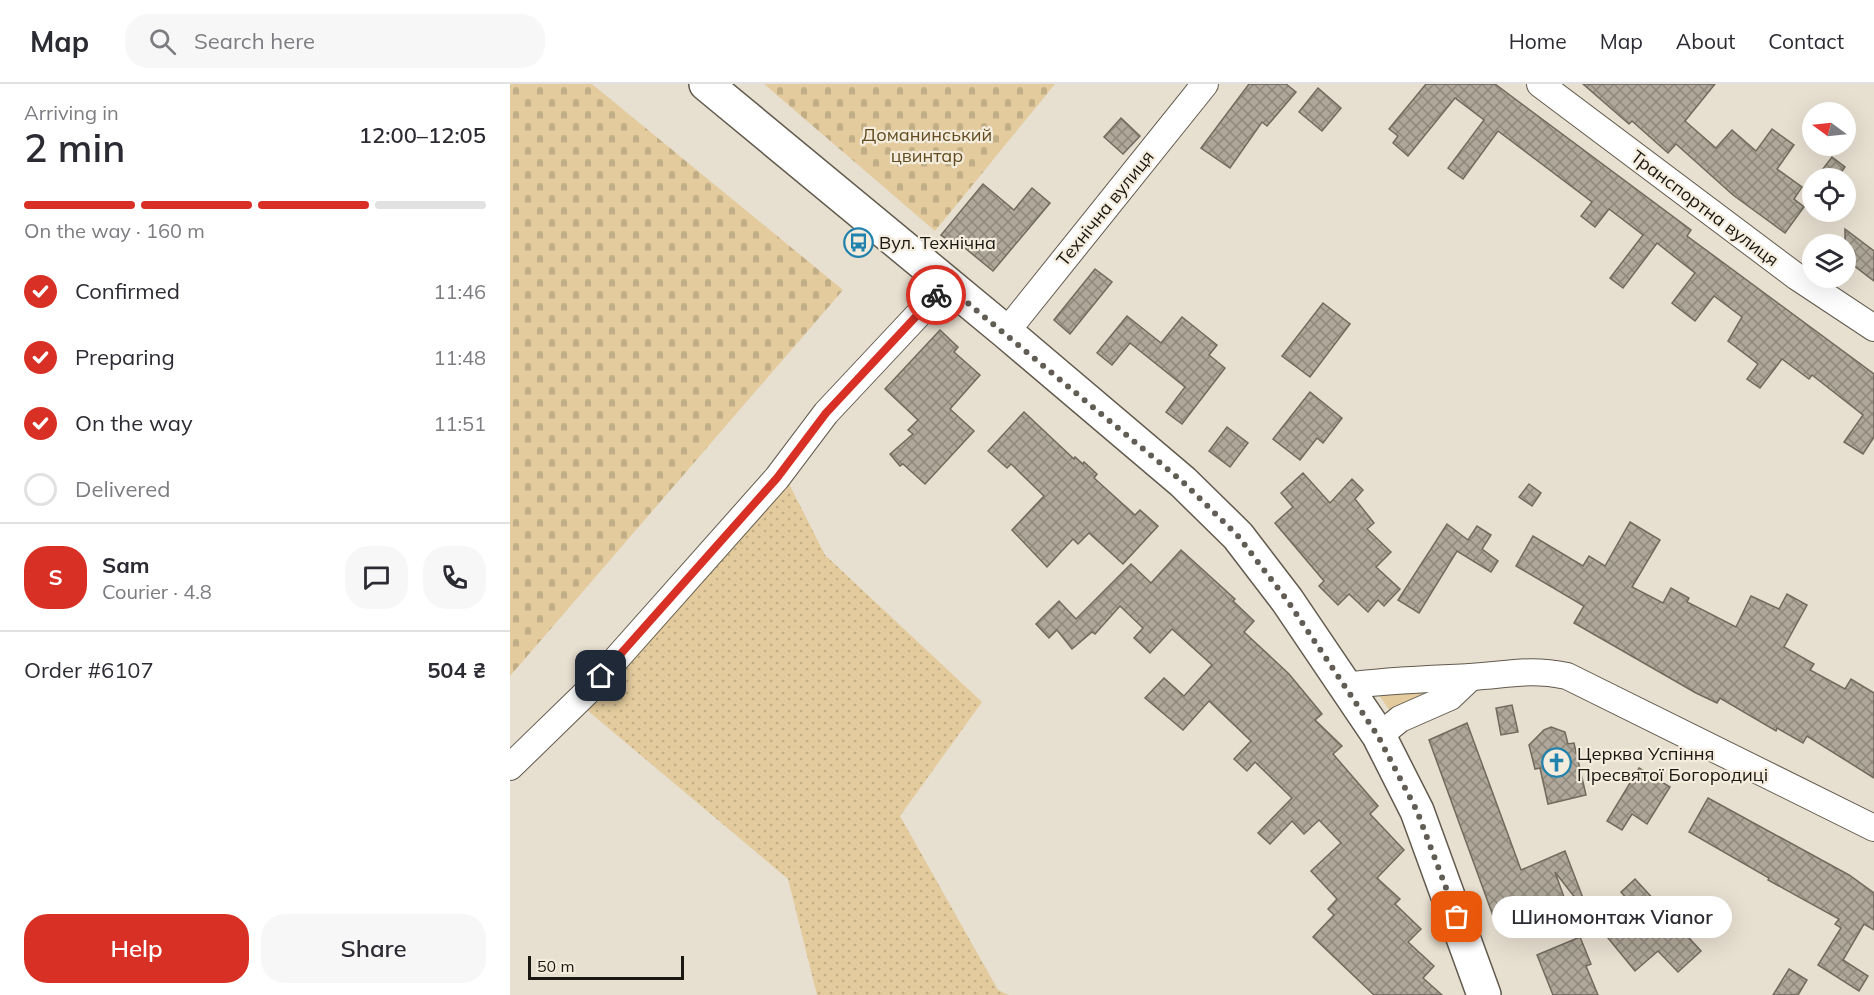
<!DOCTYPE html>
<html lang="en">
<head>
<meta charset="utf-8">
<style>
  :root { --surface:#fff; --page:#f7f7f7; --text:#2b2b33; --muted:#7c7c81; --line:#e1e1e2; --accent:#d93025 }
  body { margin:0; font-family:Mulish,sans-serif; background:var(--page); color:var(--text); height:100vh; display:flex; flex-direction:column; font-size:22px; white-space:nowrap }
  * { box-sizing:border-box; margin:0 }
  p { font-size:20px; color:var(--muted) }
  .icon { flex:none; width:33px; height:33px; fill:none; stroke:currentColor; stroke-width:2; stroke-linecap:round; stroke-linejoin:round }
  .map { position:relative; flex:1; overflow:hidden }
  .side { display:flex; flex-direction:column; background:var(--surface); width:510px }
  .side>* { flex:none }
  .needle { width:39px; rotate:285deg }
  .tools { position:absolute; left:1292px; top:18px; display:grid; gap:12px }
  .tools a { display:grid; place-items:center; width:54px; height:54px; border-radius:50%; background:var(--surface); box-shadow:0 6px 24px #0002; font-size:30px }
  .scale { position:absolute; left:18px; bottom:15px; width:156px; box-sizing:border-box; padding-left:6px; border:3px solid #1a1712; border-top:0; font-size:16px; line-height:21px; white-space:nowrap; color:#1a1712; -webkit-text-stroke:4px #f4ecdd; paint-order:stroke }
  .pin { position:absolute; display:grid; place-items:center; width:51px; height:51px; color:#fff; margin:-26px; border-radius:12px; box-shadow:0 3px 9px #0006 }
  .courier { position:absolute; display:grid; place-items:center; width:60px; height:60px; margin:-30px; border:4px solid #d93025; border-radius:50%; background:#fff; color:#222; box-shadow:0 2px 8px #0007 }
  .bubble { position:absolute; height:42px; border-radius:21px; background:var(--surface); box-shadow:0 6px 24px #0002; font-size:20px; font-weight:600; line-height:42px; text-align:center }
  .head em { font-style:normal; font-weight:600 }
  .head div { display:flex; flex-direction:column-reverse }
  .head { display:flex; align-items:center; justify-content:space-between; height:102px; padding:0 24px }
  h1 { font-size:39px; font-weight:600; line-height:45px }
  .bar { display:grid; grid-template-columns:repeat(4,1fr); gap:9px 6px; align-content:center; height:72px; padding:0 24px }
  .bar i { height:8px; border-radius:4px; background:var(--line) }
  .bar .current { background:var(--accent) }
  .bar p { grid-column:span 4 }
  .line { display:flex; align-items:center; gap:15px; padding:0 24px; border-top:2px solid var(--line) }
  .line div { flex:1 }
  .round { display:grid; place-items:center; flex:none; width:63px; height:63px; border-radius:24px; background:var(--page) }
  ol { padding:0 24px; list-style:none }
  li { display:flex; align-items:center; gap:18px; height:66px }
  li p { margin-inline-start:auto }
  li .icon { padding:6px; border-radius:50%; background:var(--accent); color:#fff; stroke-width:4 }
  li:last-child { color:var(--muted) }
  li i { width:33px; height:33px; border:3px solid var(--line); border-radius:50% }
  .action { display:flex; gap:12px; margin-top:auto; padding:12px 24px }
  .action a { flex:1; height:69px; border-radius:24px; background:var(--accent); color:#fff; font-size:24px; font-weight:600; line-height:69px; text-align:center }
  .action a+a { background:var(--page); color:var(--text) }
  header { display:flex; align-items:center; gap:36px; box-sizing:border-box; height:84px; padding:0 30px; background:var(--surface); border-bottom:2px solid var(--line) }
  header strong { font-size:28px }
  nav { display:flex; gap:33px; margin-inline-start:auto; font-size:21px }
  .search { width:420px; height:54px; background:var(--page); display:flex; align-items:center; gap:15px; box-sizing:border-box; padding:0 21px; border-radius:24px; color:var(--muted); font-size:22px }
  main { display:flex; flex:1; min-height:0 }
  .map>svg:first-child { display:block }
  .green { fill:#e3cb9d }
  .cemetery { fill:url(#cemetery-stones) }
  .garden { fill:url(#garden-dots) }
  .building { fill:url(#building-cross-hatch); stroke:#716a5d; stroke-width:1.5 }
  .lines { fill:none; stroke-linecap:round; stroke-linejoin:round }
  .minor-casing { stroke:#615a4d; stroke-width:28 }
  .major-casing { stroke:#615a4d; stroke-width:36 }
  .minor { stroke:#fff; stroke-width:26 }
  .major { stroke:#fff; stroke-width:33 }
  .done { stroke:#625d54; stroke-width:6; stroke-dasharray:0 10.8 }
  .route { stroke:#d93025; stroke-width:8 }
  .labels { text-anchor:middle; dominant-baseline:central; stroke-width:4.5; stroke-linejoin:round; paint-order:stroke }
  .park-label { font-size:18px; fill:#624c20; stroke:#f4ecdd }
  .street-label { font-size:18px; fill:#1a1712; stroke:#f4ecdd }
  .poi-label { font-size:18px; fill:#1a1712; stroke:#f4ecdd; text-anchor:start }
</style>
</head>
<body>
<header>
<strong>Map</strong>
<div class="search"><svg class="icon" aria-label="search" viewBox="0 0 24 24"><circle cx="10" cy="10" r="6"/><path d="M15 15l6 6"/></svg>Search here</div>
<nav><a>Home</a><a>Map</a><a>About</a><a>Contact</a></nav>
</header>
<main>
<section class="side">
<div class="head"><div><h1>2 min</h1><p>Arriving in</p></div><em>12:00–12:05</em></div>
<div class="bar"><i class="current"></i><i class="current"></i><i class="current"></i><i></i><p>On the way · 160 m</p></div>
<ol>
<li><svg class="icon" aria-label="check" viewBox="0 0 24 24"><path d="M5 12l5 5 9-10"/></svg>Confirmed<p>11:46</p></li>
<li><svg class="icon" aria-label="check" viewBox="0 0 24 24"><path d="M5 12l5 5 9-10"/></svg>Preparing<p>11:48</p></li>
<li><svg class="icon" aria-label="check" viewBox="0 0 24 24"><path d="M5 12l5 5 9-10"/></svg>On the way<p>11:51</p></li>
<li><i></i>Delivered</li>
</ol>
<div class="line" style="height:108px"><b class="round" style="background:var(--accent);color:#fff">S</b><div><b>Sam</b><p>Courier · 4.8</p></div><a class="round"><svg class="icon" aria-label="chat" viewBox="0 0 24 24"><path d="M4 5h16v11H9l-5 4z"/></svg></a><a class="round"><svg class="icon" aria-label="phone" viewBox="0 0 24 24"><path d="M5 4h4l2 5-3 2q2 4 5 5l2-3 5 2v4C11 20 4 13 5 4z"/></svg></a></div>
<div class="line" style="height:78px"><div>Order #6107</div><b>504 ₴</b></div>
<div class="action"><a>Help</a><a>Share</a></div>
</section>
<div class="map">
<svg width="1364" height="911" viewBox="0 0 1364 911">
  <defs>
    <pattern id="cemetery-stones" width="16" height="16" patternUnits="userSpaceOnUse" patternTransform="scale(1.5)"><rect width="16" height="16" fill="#e3cb9d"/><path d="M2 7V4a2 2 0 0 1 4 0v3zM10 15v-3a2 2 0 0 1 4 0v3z" fill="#c2ae86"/></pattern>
    <pattern id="garden-dots" width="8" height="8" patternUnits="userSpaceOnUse" patternTransform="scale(1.5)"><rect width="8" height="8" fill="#e3cb9d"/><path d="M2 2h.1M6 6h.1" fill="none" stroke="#c2ae86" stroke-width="1.8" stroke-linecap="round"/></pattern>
    <pattern id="building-cross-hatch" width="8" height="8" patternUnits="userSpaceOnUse" patternTransform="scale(1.5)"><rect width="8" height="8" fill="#afa799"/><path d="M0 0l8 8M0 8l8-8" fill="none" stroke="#8e877b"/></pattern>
  </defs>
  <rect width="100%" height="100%" fill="#e7dfd0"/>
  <path class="green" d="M 938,604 L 880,627 L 869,611 Z"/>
  <g class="cemetery">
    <path d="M 0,0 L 82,0 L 333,206 L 0,592 Z"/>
    <path d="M 254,0 L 545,0 L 425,147 Z"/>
  </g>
  <path class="garden" d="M 279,400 L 315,471 L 472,618 L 390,732 L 488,906 L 499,911 L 307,911 L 278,795 L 71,621 Z"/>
  <g class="building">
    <path d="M 739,0 L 776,0 L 786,8 L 757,42 L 752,38 L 720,84 L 691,64 Z"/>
    <path d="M 916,0 L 985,0 L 1181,146 L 1177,152 L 1364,290 L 1364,353 L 1353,370 L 1334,358 L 1353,331 L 1302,291 L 1299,295 L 1272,275 L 1250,304 L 1237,295 L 1248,280 L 1218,257 L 1232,233 L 1204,212 L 1185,237 L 1162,219 L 1185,189 L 1147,159 L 1113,204 L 1100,194 L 1133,151 L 1099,125 L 1085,143 L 1071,132 L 1082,118 L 988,47 L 953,95 L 938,84 L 974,36 L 945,14 L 898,72 L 883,59 L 888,52 L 879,45 Z"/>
    <path d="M 1073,0 L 1205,0 L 1175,37 L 1206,64 L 1222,46 L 1246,67 L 1262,45 L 1284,61 L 1267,85 L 1292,103 L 1284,115 L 1294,123 L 1275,149 L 1223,111 L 1166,60 L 1158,69 L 1122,37 L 1119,40 Z"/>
    <path d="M 808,4 L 831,24 L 812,47 L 789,28 Z"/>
    <path d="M 611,34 L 630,52 L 613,70 L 594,53 Z"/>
    <path d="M 1322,73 L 1335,83 L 1330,90 L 1327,94 L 1306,94 Z"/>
    <path d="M 473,100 L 504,126 L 522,104 L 540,119 L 483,187 L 450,160 L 447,163 L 431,151 Z"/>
    <path d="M 1335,145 L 1364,167 L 1364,197 L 1335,175 Z"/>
    <path d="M 585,185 L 602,198 L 560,250 L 544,236 Z"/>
    <path d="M 813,219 L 840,240 L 800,293 L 772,272 Z"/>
    <path d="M 617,232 L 651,259 L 672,233 L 707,261 L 699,271 L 715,284 L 672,340 L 656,328 L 675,303 L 620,259 L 602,281 L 587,269 Z"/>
    <path d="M 430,246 L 448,263 L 444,268 L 470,291 L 440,325 L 464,347 L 415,400 L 393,380 L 390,382 L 380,370 L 403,350 L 398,346 L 408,336 L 375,305 Z"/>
    <path d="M 800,308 L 832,334 L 813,359 L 807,354 L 790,376 L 763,355 Z"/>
    <path d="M 514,328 L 564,375 L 565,373 L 573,380 L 574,378 L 587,390 L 584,394 L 625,431 L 630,426 L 648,442 L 613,480 L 579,449 L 568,460 L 563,455 L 537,483 L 502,446 L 534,412 L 501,380 L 497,384 L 478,367 Z"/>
    <path d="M 717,343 L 738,359 L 720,383 L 699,367 Z"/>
    <path d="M 793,389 L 820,419 L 842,395 L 853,406 L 845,415 L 864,439 L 857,445 L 881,468 L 866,483 L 890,505 L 874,522 L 868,516 L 858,528 L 839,510 L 828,521 L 809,502 L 814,497 L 765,439 L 783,423 L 771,409 Z"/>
    <path d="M 1019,400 L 1031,409 L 1022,422 L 1009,413 Z"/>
    <path d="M 1120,438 L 1150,456 L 1122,503 L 1153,519 L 1161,504 L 1179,514 L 1177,518 L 1226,543 L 1241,512 L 1269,525 L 1277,510 L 1297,521 L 1274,563 L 1304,580 L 1300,586 L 1335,605 L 1341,595 L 1364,609 L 1364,694 L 1297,652 L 1293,659 L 1267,644 L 1266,647 L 1210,614 L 1207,619 L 1186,609 L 1064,539 L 1074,522 L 1006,482 L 1023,452 L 1073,482 L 1079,472 L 1095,482 Z"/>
    <path d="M 937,440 L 958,456 L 967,442 L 981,451 L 972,465 L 988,477 L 981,488 L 947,467 L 909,529 L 888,516 Z"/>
    <path d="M 671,466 L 725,515 L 723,517 L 744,537 L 734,548 L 779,590 L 812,630 L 805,636 L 832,662 L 823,670 L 868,722 L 860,730 L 894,766 L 867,794 L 890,815 L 885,820 L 911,845 L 898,858 L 924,882 L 913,894 L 932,911 L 864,911 L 803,853 L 824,831 L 818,825 L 827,815 L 801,787 L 831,759 L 809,736 L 794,750 L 782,737 L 760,760 L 748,749 L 782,714 L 745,678 L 737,687 L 724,675 L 741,657 L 699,617 L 673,646 L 635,614 L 654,594 L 674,612 L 702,581 L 662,545 L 640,569 L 624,554 L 633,544 L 610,522 L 585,550 L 582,548 L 562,565 L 547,546 L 539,554 L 526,540 L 549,517 L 566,535 L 621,480 L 641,499 Z"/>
    <path d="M 1002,621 L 1008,648 L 991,651 L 986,624 Z"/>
    <path d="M 957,639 L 1011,786 L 1055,767 L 1076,822 L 1073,824 L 1045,788 L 1054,813 L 986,840 L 919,656 Z"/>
    <path d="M 1041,643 L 1055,648 L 1058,660 L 1064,659 L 1076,711 L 1038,720 L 1030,684 L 1025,685 L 1019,661 L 1034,646 Z"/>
    <path d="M 1129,684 L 1160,703 L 1137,740 L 1122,730 L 1112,746 L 1097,737 Z"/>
    <path d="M 1198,714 L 1339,791 L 1364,809 L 1364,846 L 1354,840 L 1333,876 L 1358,892 L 1349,907 L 1308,881 L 1331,844 L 1325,840 L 1329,835 L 1258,796 L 1259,794 L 1179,748 Z"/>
    <path d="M 1125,795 L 1191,867 L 1168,888 L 1148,867 L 1125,887 L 1094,849 L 1125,824 L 1111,808 Z"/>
    <path d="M 1070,853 L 1081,880 L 1076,882 L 1088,911 L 1043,911 L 1027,871 Z"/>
    <path d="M 1279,885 L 1297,896 L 1288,911 L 1263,911 Z"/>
  </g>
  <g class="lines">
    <defs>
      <g id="minor">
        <path d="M 1030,0 L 1287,193 L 1364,244"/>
        <path d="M 496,248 L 695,0"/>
        <path d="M 834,602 C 877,596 918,595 960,593 C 998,591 1018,584 1057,592 L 1364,744"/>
        <path d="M 869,652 L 890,635 L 940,613 L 961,593"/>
        <path d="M 0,683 L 76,609 L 267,394 L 316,329 L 436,201"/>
      </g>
      <path id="major" d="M 196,0 L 496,248 L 673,398 L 728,452 L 777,516 L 869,652 L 907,727 L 974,911"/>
    </defs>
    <use href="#minor" class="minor-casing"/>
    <use href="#major" class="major-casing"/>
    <use href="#minor" class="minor"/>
    <use href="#major" class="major"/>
  </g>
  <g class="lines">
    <path class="done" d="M 426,211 L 436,201 L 673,398 L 728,452 L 777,516 L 868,652 L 907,727 L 947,833"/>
    <path class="route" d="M 91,592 L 267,394 L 316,329 L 426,211"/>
  </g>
  <defs>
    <symbol id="bus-ring" viewBox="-11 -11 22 22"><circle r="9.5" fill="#f4ecdd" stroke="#2082ad" stroke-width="1.5"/><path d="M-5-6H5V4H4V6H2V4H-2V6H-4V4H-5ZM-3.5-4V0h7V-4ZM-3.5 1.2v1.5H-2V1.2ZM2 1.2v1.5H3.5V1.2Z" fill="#2082ad"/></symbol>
    <symbol id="church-ring" viewBox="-11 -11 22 22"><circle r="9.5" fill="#f4ecdd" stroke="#2082ad" stroke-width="1.5"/><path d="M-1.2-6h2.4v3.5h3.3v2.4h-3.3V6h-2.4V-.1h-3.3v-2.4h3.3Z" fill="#2082ad"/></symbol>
  </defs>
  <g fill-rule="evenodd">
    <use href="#bus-ring" x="332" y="142" width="33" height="33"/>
    <use href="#church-ring" x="1030" y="662" width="33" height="33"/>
  </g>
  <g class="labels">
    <g class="park-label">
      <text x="417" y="50">Доманинський<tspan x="417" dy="21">цвинтар</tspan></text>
    </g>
    <g class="street-label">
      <text transform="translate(595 124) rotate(-51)">Технічна вулиця</text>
      <text transform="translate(1195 124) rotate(37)">Транспортна вулиця</text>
    </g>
    <g class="poi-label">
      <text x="369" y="158">Вул. Технічна</text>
      <text x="1067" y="669">Церква Успіння<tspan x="1067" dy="21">Пресвятої Богородиці</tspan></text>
    </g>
  </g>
</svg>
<div class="tools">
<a><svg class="needle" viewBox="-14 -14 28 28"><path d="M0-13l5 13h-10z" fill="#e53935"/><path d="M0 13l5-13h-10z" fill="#7c7c81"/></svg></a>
<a><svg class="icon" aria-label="locate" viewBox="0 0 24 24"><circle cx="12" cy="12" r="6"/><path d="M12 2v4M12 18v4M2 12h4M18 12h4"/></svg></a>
<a><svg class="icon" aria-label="layers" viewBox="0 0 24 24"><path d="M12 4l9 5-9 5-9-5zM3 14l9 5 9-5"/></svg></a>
</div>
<div class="scale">50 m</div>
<div class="pin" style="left:947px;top:833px;background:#ea580c"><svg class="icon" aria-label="bag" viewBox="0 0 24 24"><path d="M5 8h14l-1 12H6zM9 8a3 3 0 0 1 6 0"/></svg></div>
<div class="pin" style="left:91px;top:592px;background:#1f2937"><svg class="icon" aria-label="home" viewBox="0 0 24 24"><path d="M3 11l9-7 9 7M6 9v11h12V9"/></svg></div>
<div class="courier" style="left:426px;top:211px"><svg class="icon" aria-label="bike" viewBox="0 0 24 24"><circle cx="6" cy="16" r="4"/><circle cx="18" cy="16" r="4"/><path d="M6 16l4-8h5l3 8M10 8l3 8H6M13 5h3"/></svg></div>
<div class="bubble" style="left:982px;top:812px;width:240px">Шиномонтаж Vianor</div>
</div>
</main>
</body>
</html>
